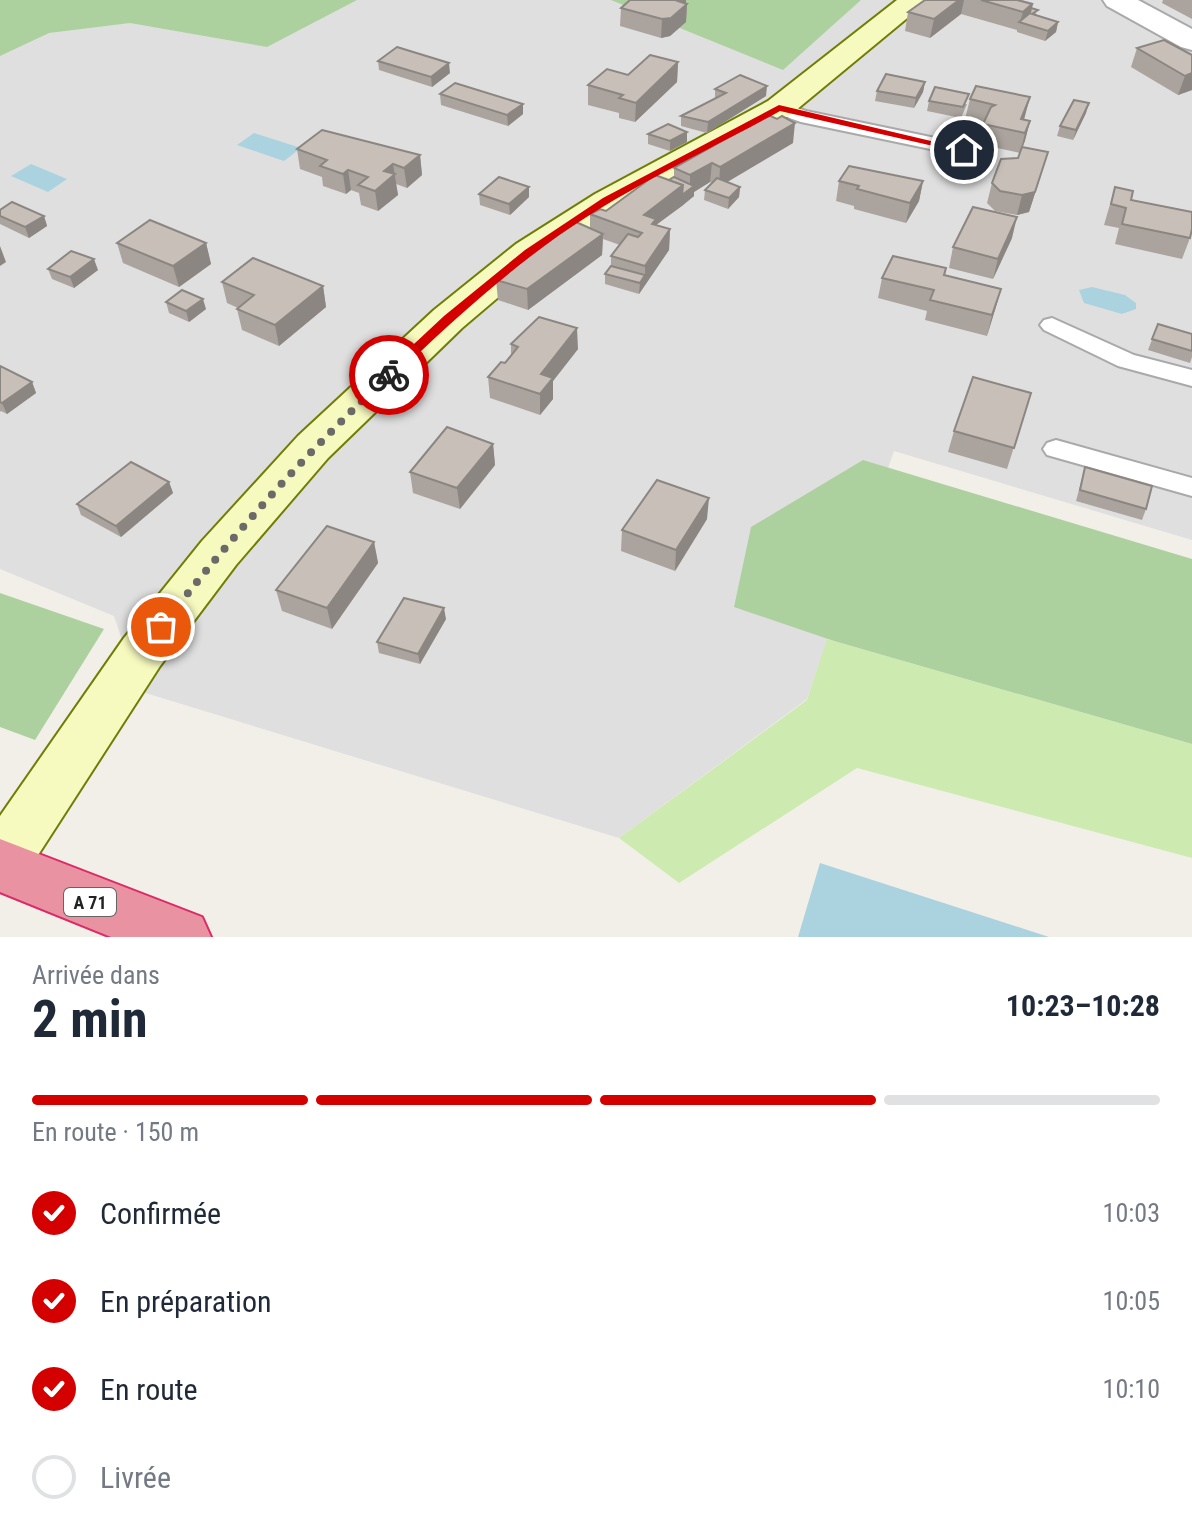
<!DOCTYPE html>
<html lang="fr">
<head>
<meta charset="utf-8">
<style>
  :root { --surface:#fff; --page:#f2f2f3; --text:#1f2937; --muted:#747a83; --line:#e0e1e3; --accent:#d40000 }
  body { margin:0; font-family:"Roboto Condensed",sans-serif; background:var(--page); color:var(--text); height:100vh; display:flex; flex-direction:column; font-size:30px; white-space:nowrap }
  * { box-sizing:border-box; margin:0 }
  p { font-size:26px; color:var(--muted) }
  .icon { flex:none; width:44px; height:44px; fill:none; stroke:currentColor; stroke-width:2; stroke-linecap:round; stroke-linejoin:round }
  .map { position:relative; height:937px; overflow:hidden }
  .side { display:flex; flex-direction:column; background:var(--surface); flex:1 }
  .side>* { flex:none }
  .pin { position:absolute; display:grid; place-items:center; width:68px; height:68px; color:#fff; margin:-34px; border:4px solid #fff; border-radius:50%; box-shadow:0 2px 8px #0007 }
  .courier { position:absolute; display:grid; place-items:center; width:80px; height:80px; margin:-40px; border:6px solid #d40000; border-radius:50%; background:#fff; color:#222; box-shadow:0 2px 10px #0007 }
  .overview em { font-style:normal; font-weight:700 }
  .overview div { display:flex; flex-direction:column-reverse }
  .overview { display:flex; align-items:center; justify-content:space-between; height:136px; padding:0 32px }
  h1 { font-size:52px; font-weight:700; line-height:60px }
  .bar { display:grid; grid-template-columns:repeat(4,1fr); gap:12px 8px; align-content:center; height:96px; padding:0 32px }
  .bar i { height:10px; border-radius:6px; background:var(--line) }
  .bar .current { background:var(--accent) }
  .bar p { grid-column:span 4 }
  ol { padding:0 32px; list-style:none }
  li { display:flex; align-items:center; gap:24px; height:88px }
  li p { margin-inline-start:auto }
  li .icon { padding:8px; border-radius:50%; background:var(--accent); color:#fff; stroke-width:4 }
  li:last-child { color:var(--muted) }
  li i { width:44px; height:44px; border:4px solid var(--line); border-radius:50% }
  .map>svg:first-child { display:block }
  .residential { fill:#e0dfdf }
  .grass { fill:#cdebb0 }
  .forest { fill:#add19e }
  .water { fill:#aad3df }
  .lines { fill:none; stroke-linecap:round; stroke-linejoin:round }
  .service-casing { stroke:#a9a9a9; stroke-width:4 }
  .minor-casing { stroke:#a9a9a9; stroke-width:4 }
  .secondary-casing { stroke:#707d05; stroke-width:4 }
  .motorway-casing { stroke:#dc2a67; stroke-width:4 }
  .service { fill:#fff; fill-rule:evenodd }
  .minor { fill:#fff; fill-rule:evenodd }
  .secondary { fill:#f7fabf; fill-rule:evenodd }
  .motorway { fill:#e892a2; fill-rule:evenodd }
  .wall { fill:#aba49e }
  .shaded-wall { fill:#8b8681 }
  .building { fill:#c7bfb8; stroke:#8b8681; stroke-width:2 }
  .route { fill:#d40000 }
  .done { stroke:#6b6a68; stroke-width:8; stroke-dasharray:0 14.4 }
  .labels { text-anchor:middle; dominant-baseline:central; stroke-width:6; stroke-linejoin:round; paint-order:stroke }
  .shield { fill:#fff; stroke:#646464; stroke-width:2 }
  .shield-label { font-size:18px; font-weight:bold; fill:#222 }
</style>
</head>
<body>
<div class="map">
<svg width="1192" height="937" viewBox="0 0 1192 937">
  <rect width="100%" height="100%" fill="#f2efe9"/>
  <path class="residential" d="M 331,0 L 1192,0 L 1192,540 L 894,451 L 807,699 L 619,838 L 139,691 L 114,616 L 0,569 L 0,31 Z"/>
  <path class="grass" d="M 827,639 L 1192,744 L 1192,858 L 857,768 L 679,883 L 619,838 L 807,700 Z"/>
  <g class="forest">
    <path d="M 0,0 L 357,0 L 267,47 L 130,23 L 49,33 L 0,56 Z"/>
    <path d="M 611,0 L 861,0 L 783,70 Z"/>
    <path d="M 863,460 L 1192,559 L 1192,744 L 834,641 L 734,607 L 751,527 Z"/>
    <path d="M 0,593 L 104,629 L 35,740 L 0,727 Z"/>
  </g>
  <g class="water">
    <path d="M 254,133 L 301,148 L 284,161 L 237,145 Z"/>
    <path d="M 31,164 L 67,179 L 48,192 L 11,176 Z"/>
    <path d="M 1092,287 L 1125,295 L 1136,303 L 1136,309 L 1122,314 L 1084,303 L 1079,290 Z"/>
    <path d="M 820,863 L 1049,937 L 798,937 Z"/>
  </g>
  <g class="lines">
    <defs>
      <g id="service">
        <path d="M 779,102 L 806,111 L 964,144 L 974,150 L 964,156 L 801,122 L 772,112 L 770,108 L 772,104 Z"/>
        <path d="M 1052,318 L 1134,355 L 1192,370 L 1192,386 L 1118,366 L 1044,330 L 1040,325 L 1044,320 Z"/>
        <path d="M 1056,440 L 1192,478 L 1192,496 L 1047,455 L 1043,449 L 1047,443 Z"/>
      </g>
      <path id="minor" d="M 1103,0 L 1138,0 L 1192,29 L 1192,50 L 1181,47 L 1107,6 Z"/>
      <path id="secondary" d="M 897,0 L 929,0 L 790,115 L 619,208 L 542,260 L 462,328 L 328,458 L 236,565 L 160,666 L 20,883 L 0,890 L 0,816 L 124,638 L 202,541 L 298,436 L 434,310 L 516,244 L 595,194 L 768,101 Z"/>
      <path id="motorway" d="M 0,839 L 202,917 L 211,937 L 111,937 L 0,892 Z"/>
    </defs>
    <use href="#service" class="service-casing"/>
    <use href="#minor" class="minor-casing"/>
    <use href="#secondary" class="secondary-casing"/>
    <use href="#motorway" class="motorway-casing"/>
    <use href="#service" class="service"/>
    <use href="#minor" class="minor"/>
    <use href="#secondary" class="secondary"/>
    <use href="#motorway" class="motorway"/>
  </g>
  <g class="wall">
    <path d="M 925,0 L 1022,0 L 1033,3 L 1032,8 L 1037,15 L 1058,22 L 1056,32 L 1045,41 L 1017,32 L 1017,30 L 961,14 L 930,38 L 905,31 L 908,12 Z"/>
    <path d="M 1163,0 L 1192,0 L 1192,19 L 1162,3 Z"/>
    <path d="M 687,4 L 686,22 L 670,36 L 661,38 L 620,26 L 621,8 Z"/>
    <path d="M 1137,48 L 1192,55 L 1192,90 L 1178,95 L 1131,67 Z"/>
    <path d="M 378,61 L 450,73 L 432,87 L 379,70 Z"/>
    <path d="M 678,62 L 677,82 L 635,122 L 619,118 L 619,113 L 588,105 L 588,85 Z"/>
    <path d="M 925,82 L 923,92 L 914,108 L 875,101 L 877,91 Z"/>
    <path d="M 976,86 L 1025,116 L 1024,120 L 1030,121 L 1023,147 L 1042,172 L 1029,212 L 1017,215 L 995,211 L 987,203 L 992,183 L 1018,158 L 1020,153 L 979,144 L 984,123 L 965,119 L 970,99 Z"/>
    <path d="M 715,89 L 766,96 L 707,133 L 681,126 L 681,116 L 715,99 Z"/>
    <path d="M 440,94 L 523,114 L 508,126 L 441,105 Z"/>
    <path d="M 929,101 L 967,104 L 961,118 L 927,111 Z"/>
    <path d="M 1086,113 L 1073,140 L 1057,136 L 1060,126 Z"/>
    <path d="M 687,132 L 687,142 L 670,151 L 648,144 L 648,134 Z"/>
    <path d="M 793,143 L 726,182 L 740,187 L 739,197 L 728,209 L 704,200 L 705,190 L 712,183 L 710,182 L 694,192 L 694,196 L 656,225 L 670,229 L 669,250 L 639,294 L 605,284 L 605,274 L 611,266 L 611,256 L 620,245 L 603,239 L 602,255 L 528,310 L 498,300 L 496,280 L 590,228 L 590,214 L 606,211 L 674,177 L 674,168 Z"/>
    <path d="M 297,149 L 420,155 L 422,175 L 407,188 L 396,184 L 398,195 L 378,211 L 361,205 L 359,193 L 351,190 L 346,194 L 323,186 L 322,177 L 300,169 Z"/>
    <path d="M 839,181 L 923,181 L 919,201 L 906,223 L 854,209 L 854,206 L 836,201 Z"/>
    <path d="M 529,187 L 529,197 L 510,215 L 480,205 L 479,194 Z"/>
    <path d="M 1115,187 L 1131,200 L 1190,238 L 1182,259 L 1115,244 L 1119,228 L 1104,225 Z"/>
    <path d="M 0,210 L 44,216 L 47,226 L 29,238 L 0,224 Z"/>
    <path d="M 1012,238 L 993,279 L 949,268 L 953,247 Z"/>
    <path d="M 117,243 L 206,243 L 211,264 L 179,287 L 123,263 Z"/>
    <path d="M 946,268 L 945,275 L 1001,289 L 987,336 L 925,320 L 927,311 L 878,298 L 882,278 Z"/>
    <path d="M 48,269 L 98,270 L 74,288 L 52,279 Z"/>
    <path d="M 222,282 L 323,286 L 326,307 L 279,346 L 242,330 L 237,309 L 238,308 L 227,303 Z"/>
    <path d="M 166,302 L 206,309 L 189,322 L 169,313 Z"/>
    <path d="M 1158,324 L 1192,334 L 1192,357 L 1190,363 L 1148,350 Z"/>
    <path d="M 511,344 L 578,349 L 553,381 L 553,399 L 540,415 L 490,398 L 488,377 L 505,363 L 511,355 Z"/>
    <path d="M 0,366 L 32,382 L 36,393 L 7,414 L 1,411 L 0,412 Z"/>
    <path d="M 1031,393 L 1007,469 L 948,452 L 954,431 Z"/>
    <path d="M 493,444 L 495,465 L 460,509 L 413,493 L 410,472 Z"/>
    <path d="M 1085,467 L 1146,509 L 1142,520 L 1076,501 Z"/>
    <path d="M 169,482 L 173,493 L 121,537 L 81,515 L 77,504 Z"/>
    <path d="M 707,519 L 675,571 L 621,551 L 622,530 Z"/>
    <path d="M 374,542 L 378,563 L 332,629 L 282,611 L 276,590 Z"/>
    <path d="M 446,619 L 420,664 L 379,653 L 377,642 Z"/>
  </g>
  <g class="shaded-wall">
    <path d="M 680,0 L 686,0 L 686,5 L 687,4 L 686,22 L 670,36 L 661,38 L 662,19 Z"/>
    <path d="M 959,0 L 964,0 L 961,14 L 930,38 L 934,19 Z"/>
    <path d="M 1033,3 L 1031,13 L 1020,22 L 1023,12 Z"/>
    <path d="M 1058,22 L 1056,32 L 1045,41 L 1048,31 Z"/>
    <path d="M 678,62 L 677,82 L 635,122 L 636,103 Z"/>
    <path d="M 449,63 L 450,73 L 432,87 L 431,77 Z"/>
    <path d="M 1192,73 L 1192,90 L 1178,95 L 1185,76 Z"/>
    <path d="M 925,82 L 923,92 L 914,108 L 916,98 Z"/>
    <path d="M 767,86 L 766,96 L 707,133 L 708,122 Z"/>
    <path d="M 1030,97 L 1025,116 L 1018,132 L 1021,119 Z"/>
    <path d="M 1089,103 L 1086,113 L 1073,140 L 1076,130 Z"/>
    <path d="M 523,104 L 523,114 L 508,126 L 507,115 Z"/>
    <path d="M 1030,121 L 1025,141 L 1020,153 L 1025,133 Z"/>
    <path d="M 795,123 L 793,143 L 719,187 L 720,167 Z"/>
    <path d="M 687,132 L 687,142 L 670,151 L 670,141 Z"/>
    <path d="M 1048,152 L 1029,212 L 1017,215 L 1022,195 Z"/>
    <path d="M 420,155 L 422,175 L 407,188 L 404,168 Z"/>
    <path d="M 712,163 L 710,182 L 694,192 L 694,196 L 682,206 L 682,195 L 690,189 L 690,175 Z"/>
    <path d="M 393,164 L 398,195 L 378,211 L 375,191 L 384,171 Z"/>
    <path d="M 348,170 L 351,190 L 346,194 L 343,174 Z"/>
    <path d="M 923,181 L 919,201 L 906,223 L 910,203 Z"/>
    <path d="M 683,185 L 682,206 L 656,225 L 656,239 L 644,215 Z"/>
    <path d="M 529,187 L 529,197 L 510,215 L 509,204 Z"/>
    <path d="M 740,187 L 739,197 L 728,209 L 729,198 Z"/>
    <path d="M 44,216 L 47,226 L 29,238 L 25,227 Z"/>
    <path d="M 1017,217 L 1012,238 L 993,279 L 998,259 Z"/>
    <path d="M 670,229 L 669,250 L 639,294 L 640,283 L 645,275 L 645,266 Z"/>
    <path d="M 603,234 L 602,255 L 528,310 L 527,289 Z"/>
    <path d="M 206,243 L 211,264 L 179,287 L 173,266 Z"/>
    <path d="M 0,246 L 6,262 L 0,266 Z"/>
    <path d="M 94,259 L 98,270 L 74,288 L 70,277 Z"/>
    <path d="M 323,286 L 326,307 L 279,346 L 275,325 Z"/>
    <path d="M 1001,289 L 995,310 L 987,336 L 992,315 Z"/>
    <path d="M 203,299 L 206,309 L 189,322 L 186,311 Z"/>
    <path d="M 577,328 L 578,349 L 553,381 L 553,399 L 540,415 L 540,394 L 541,374 Z"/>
    <path d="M 32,382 L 36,393 L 7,414 L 2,403 Z"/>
    <path d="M 493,444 L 495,465 L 460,509 L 457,488 Z"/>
    <path d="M 169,482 L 173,493 L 121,537 L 116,526 Z"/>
    <path d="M 709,498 L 707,519 L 675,571 L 676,550 Z"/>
    <path d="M 374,542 L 378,563 L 332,629 L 327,608 Z"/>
    <path d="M 444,608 L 446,619 L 420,664 L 418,654 Z"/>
  </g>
  <g class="building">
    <path d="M 630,0 L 680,0 L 678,1 L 687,4 L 671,18 L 662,19 L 621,8 Z"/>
    <path d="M 925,0 L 959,0 L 934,19 L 908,12 Z"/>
    <path d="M 981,0 L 1017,0 L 1032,4 L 1023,12 Z"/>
    <path d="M 1031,8 L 1038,10 L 1032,14 L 1058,22 L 1048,31 L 1019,22 L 1030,13 Z"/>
    <path d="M 1164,40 L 1192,55 L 1192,73 L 1185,76 L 1137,48 Z"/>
    <path d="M 397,47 L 449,63 L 431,77 L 378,61 Z"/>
    <path d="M 650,55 L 678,62 L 636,103 L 619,98 L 623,95 L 588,85 L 607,69 L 628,75 Z"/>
    <path d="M 886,74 L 925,82 L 916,98 L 877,91 Z"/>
    <path d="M 740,75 L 767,86 L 708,122 L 681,116 L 726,93 L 715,89 Z"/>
    <path d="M 455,83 L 523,104 L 507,115 L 440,94 Z"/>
    <path d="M 976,86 L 1030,97 L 1021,119 L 1030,121 L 1025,133 L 983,124 L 991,107 L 995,105 L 970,99 Z"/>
    <path d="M 935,87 L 969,94 L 963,107 L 929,101 Z"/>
    <path d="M 1074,100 L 1089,103 L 1076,130 L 1060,126 Z"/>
    <path d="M 768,115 L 777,119 L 782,116 L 795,123 L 720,167 L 712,163 L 690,175 L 674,168 Z"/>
    <path d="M 668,124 L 687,132 L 670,141 L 648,134 Z"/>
    <path d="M 322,130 L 420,155 L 404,168 L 393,164 L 384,171 L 395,174 L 375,191 L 358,185 L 368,177 L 348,170 L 343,174 L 320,166 L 327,160 L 297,149 Z"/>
    <path d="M 1022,147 L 1048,152 L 1035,192 L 1022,195 L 1000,191 L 992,183 L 1001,159 L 1018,158 Z"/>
    <path d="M 849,166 L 923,181 L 910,203 L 857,189 L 859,186 L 839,181 Z"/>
    <path d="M 655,175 L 683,185 L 644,215 L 656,219 L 652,224 L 670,229 L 645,266 L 611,256 L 628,234 L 638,237 L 642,233 L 590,214 L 600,209 L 606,211 Z"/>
    <path d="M 499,177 L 529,187 L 509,204 L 479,194 Z"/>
    <path d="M 674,177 L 694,186 L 682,195 L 683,185 L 669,180 Z"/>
    <path d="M 717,178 L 740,187 L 729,198 L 705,190 Z"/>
    <path d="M 1115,187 L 1133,191 L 1131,200 L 1192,212 L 1192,229 L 1190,238 L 1122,224 L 1126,208 L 1111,204 Z"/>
    <path d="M 12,202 L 44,216 L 25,227 L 0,216 L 0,210 Z"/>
    <path d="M 973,207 L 1017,217 L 998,259 L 953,247 Z"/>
    <path d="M 150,220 L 206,243 L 173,266 L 117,243 Z"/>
    <path d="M 576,222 L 603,234 L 527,289 L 496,280 Z"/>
    <path d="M 71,251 L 94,259 L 70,277 L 48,269 Z"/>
    <path d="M 893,256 L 946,268 L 944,275 L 1001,289 L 992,315 L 930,300 L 934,290 L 882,278 Z"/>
    <path d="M 253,258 L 323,286 L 275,325 L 237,309 L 254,295 L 222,282 Z"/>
    <path d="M 611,266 L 645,275 L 640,283 L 605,274 Z"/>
    <path d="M 182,290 L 203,299 L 186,311 L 166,302 Z"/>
    <path d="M 539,317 L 577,328 L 541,374 L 553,378 L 540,394 L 488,377 L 501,362 L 505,363 L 518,347 L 511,344 Z"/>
    <path d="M 1158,324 L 1192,334 L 1192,351 L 1152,339 Z"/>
    <path d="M 0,366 L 32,382 L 2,403 L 0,402 Z"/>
    <path d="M 973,377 L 1031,393 L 1014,448 L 954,431 Z"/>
    <path d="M 447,427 L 493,444 L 457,488 L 410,472 Z"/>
    <path d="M 131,462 L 169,482 L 116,526 L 77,504 Z"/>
    <path d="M 1085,467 L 1152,486 L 1146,509 L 1080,490 Z"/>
    <path d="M 657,480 L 709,498 L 676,550 L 622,530 Z"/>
    <path d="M 327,526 L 374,542 L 327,608 L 276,590 Z"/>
    <path d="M 404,598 L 444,608 L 418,654 L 377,642 Z"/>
  </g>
  <path class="route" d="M 779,105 L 969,150 L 964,153 L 780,111 C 696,157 606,197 531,256 C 482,294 437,335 393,378 L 384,378 L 384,372 L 444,316 L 525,250 L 603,198 Z"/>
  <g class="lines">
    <path class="done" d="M 161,627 C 232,536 304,455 389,375"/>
  </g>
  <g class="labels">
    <rect class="shield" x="64" y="888" width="52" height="28" rx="6"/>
    <g class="shield-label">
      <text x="90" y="902">A 71</text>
    </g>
  </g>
</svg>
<div class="pin" style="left:161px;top:627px;background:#ea580c"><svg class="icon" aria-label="bag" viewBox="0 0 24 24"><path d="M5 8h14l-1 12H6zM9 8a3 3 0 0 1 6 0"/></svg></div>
<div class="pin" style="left:964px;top:150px;background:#1f2937"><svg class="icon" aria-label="home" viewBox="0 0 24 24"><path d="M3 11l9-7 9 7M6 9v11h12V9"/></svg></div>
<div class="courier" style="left:389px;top:375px"><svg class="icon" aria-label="bike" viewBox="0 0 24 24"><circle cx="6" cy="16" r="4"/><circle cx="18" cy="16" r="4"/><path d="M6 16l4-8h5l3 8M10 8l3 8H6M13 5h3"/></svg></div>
</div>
<section class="side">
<div class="overview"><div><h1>2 min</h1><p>Arrivée dans</p></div><em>10:23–10:28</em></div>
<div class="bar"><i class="current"></i><i class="current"></i><i class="current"></i><i></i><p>En route · 150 m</p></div>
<ol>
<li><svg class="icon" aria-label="check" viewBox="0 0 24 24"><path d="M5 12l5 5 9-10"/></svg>Confirmée<p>10:03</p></li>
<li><svg class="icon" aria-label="check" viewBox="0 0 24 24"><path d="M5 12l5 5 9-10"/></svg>En préparation<p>10:05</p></li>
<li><svg class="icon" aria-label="check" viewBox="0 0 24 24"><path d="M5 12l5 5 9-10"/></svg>En route<p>10:10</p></li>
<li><i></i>Livrée</li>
</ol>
</section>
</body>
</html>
